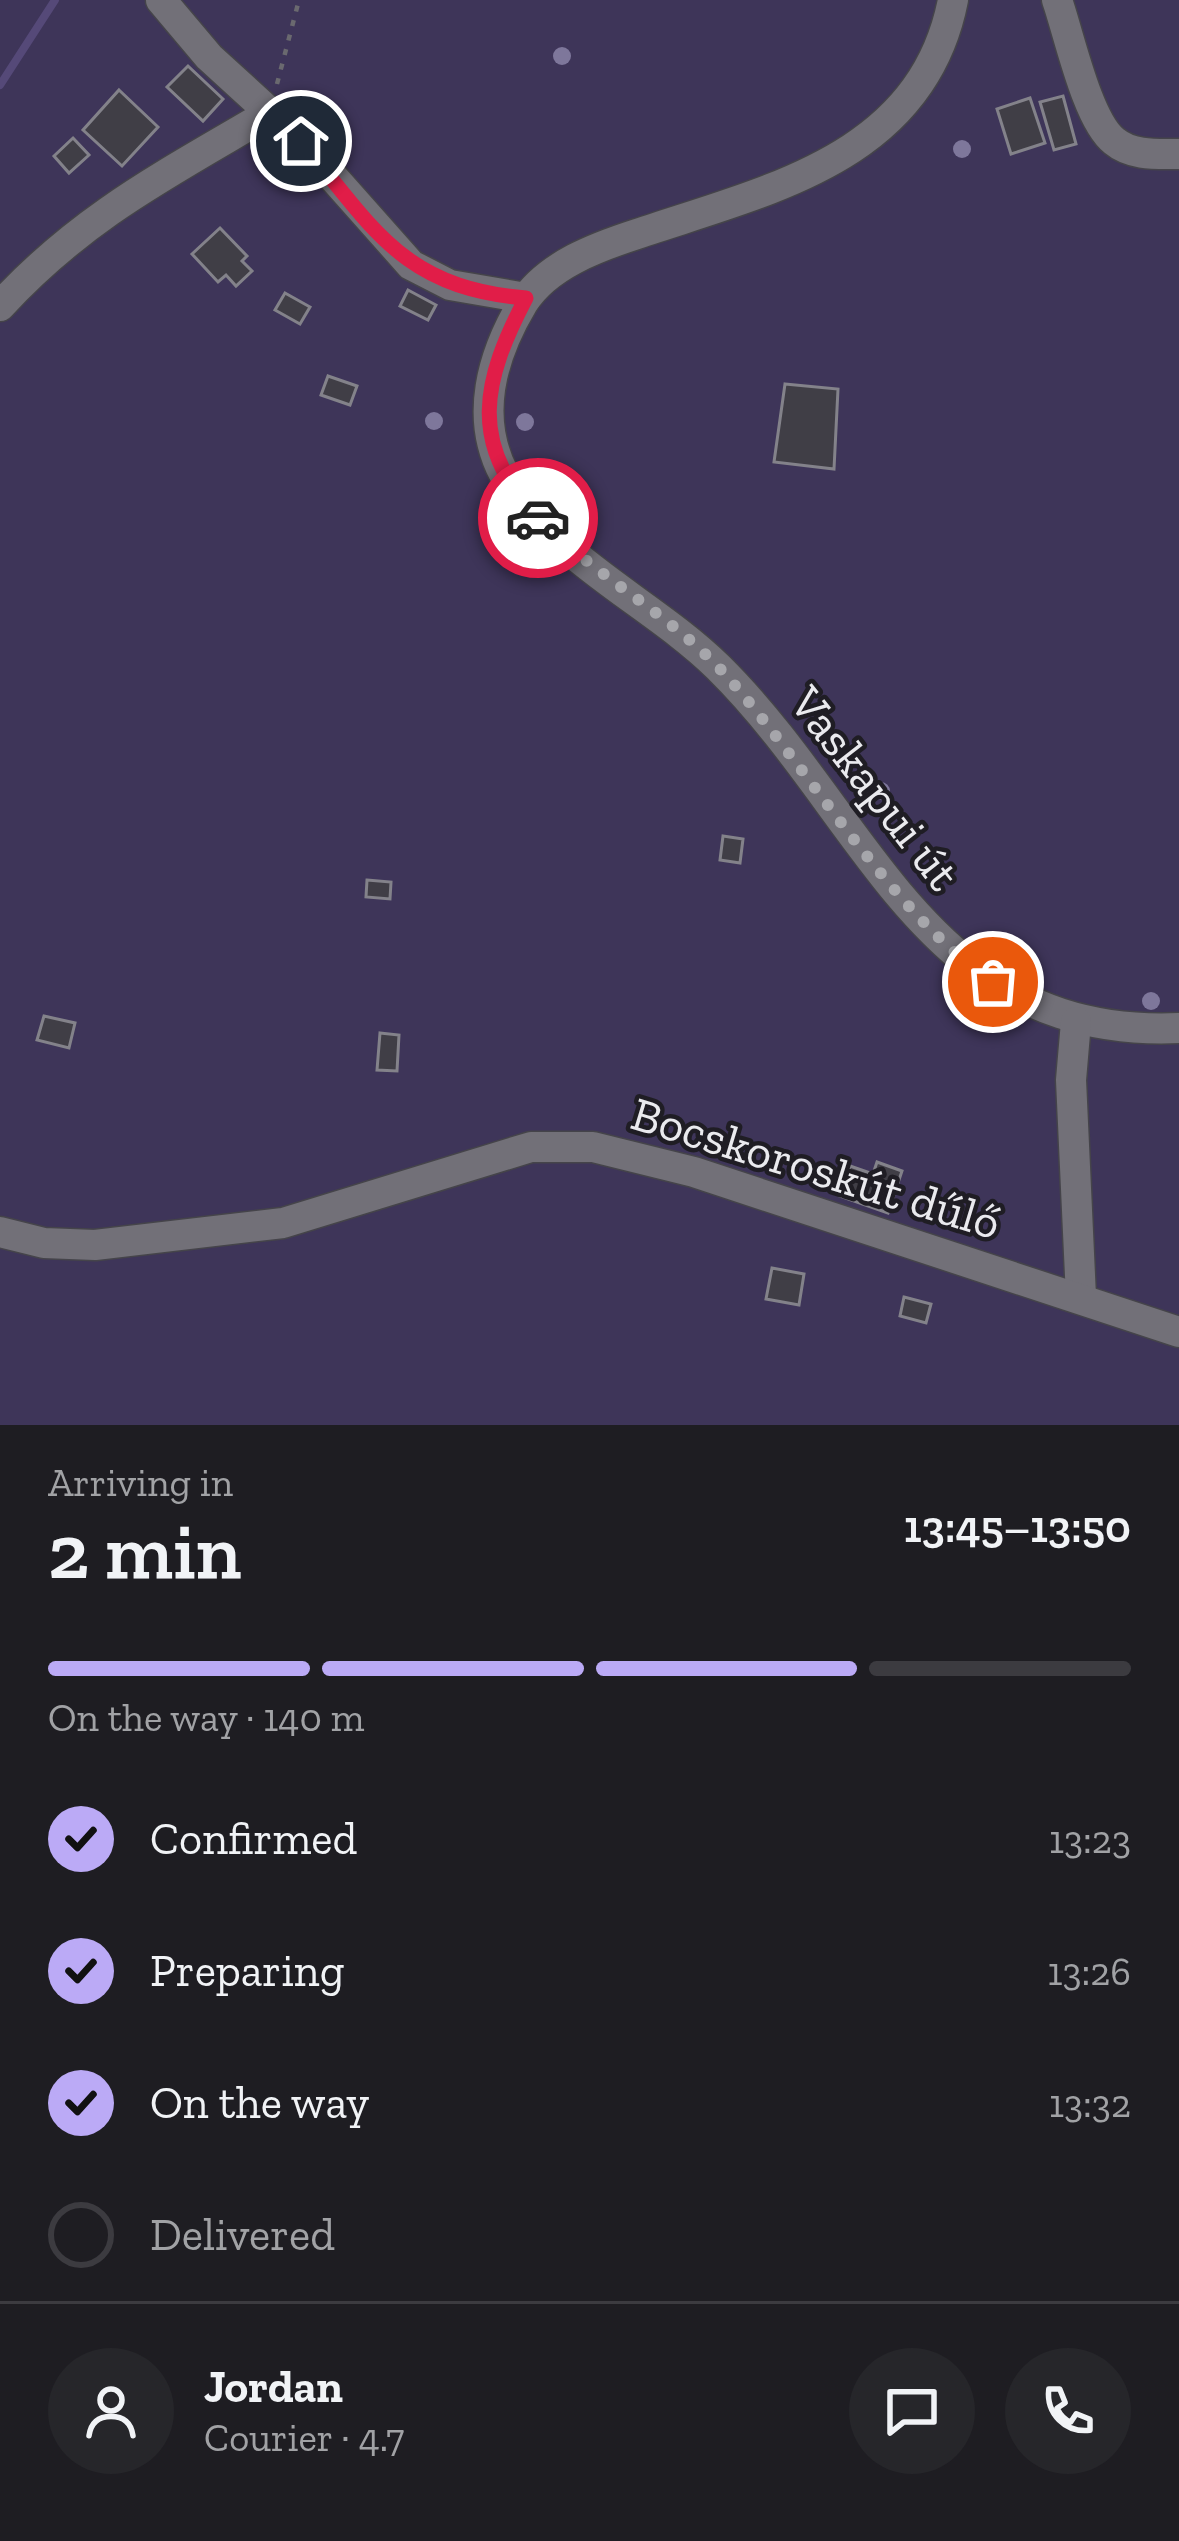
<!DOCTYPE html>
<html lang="en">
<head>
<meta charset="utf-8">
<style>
  :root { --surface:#1e1d22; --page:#26262a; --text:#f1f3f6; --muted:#a1a2a5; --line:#3c3b40; --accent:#bbaaf6 }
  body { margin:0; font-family:"Zilla Slab",serif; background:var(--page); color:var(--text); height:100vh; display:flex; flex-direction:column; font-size:45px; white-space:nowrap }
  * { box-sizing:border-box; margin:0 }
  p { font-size:39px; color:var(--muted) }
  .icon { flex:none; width:66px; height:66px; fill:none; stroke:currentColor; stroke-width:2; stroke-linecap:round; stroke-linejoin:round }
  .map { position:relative; height:1425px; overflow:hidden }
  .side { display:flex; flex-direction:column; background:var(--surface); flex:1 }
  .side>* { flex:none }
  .pin { position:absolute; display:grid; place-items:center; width:102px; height:102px; color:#fff; margin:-51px; border:6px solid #fff; border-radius:50%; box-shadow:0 3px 12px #0007 }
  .courier { position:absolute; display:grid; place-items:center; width:120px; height:120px; margin:-60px; border:9px solid #e11d48; border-radius:50%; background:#fff; color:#222; box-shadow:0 3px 15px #0007 }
  .head em { font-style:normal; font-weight:600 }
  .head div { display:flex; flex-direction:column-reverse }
  .head { display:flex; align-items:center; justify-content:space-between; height:204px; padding:0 48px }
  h1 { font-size:78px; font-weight:600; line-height:90px }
  .bar { display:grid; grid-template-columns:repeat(4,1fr); gap:18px 12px; align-content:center; height:144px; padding:0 48px }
  .bar i { height:15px; border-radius:9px; background:var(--line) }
  .bar .active { background:var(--accent) }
  .bar p { grid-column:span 4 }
  .line { display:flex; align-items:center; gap:30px; padding:0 48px; border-top:3px solid var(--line) }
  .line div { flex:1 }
  .round { display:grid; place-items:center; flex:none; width:126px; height:126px; border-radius:63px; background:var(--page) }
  ol { padding:0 48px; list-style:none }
  li { display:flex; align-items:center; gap:36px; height:132px }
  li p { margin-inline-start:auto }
  li .icon { padding:12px; border-radius:50%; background:var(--accent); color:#111; stroke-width:4 }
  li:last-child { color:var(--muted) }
  li i { width:66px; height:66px; border:6px solid var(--line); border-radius:50% }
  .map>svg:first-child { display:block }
  .green { fill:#3e3559 }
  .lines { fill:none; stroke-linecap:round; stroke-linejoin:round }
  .stream { stroke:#554978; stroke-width:8 }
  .building { fill:#403e46; stroke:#83828a; stroke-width:3 }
  .street-casing { stroke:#45444a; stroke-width:33 }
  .path { stroke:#6a696f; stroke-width:4.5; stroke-dasharray:6 9; stroke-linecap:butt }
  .street { stroke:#727078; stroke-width:30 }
  .tree { fill:#7e779b }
  .done { stroke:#a6a6ab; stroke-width:12; stroke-dasharray:0 21.6 }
  .route { stroke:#e11d48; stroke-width:15 }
  .labels { text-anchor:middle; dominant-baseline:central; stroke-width:9; stroke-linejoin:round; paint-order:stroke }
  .street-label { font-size:48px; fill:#eaeaee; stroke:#1f1d24 }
</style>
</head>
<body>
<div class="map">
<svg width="1179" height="1425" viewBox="0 0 1179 1425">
  <rect width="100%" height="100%" fill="#28272e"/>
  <rect class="green" x="0" y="0" width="1179" height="1425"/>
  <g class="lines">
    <path class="stream" d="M 0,85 L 55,0"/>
  </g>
  <g class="building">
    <path d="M 188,66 L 223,99 L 203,121 L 167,87 Z"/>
    <path d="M 119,90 L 158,127 L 122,166 L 83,130 Z"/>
    <path d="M 1063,96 L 1076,144 L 1054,150 L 1040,102 Z"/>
    <path d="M 1030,98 L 1045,143 L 1011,154 L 997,109 Z"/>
    <path d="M 73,138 L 89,155 L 69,173 L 54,156 Z"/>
    <path d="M 220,228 L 247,256 L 242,261 L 252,271 L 236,286 L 226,275 L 218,282 L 192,254 Z"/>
    <path d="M 408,290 L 436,305 L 428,320 L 400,306 Z"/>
    <path d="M 285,293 L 310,307 L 300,324 L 275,310 Z"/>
    <path d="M 328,376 L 357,386 L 350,405 L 321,395 Z"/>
    <path d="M 785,384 L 838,389 L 834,469 L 774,462 Z"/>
    <path d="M 723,836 L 743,839 L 740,863 L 720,860 Z"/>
    <path d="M 367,880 L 391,882 L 390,899 L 366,897 Z"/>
    <path d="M 44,1016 L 75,1023 L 69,1048 L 37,1040 Z"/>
    <path d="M 380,1033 L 399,1035 L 397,1071 L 377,1070 Z"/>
    <path d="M 877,1162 L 902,1171 L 888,1213 L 840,1196 L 850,1166 L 873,1174 Z"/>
    <path d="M 772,1268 L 804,1274 L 799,1305 L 766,1299 Z"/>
    <path d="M 904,1297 L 931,1304 L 926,1323 L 900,1316 Z"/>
  </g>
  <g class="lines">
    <defs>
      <g id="street">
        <path d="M 161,0 L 209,57 L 301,141 L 411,265 L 450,285 L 526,298"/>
        <path d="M 953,0 C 922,159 767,190 637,234 C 597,247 547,265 523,303 C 492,355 474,417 504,474 C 550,558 652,602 718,667 C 870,817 926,1039 1179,1028"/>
        <path d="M 1057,0 C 1069,34 1087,120 1114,141 C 1132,156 1157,154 1179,154"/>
        <path d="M 0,306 C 83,216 167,174 270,113"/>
        <path d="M 1076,1022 L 1071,1080 L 1081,1297"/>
        <path d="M 0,1232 L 44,1243 L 95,1245 L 283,1223 L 531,1147 L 593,1147 L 694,1172 L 1179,1332"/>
      </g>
    </defs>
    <use href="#street" class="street-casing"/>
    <path class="path" d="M 277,84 L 299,0"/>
    <use href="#street" class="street"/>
  </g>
  <g class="tree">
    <circle cx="562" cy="56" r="9"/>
    <circle cx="962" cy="149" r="9"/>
    <circle cx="434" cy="421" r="9"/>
    <circle cx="525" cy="422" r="9"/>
    <circle cx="881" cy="791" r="9"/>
    <circle cx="1151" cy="1001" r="9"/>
  </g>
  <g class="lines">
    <path class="done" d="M 538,518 C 594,575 668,613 722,671 C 808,765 891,914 993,982"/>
    <path class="route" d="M 301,141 C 374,229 403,288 526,298 C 483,380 467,444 538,518"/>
  </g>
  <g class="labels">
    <g class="street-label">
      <text transform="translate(875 788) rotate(52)">Vaskapui út</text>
      <text transform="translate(816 1168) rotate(17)">Bocskoroskút dűlő</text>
    </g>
  </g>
</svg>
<div class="pin" style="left:993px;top:982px;background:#ea580c"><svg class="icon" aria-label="bag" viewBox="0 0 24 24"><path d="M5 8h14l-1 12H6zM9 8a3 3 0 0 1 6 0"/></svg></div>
<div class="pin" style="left:301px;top:141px;background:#1f2937"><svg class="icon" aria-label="home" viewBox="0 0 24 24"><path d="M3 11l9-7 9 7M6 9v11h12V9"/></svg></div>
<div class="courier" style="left:538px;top:518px"><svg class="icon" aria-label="car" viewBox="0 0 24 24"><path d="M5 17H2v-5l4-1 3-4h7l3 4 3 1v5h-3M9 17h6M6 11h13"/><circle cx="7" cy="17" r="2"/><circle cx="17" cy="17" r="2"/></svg></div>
</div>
<section class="side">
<div class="head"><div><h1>2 min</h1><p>Arriving in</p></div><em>13:45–13:50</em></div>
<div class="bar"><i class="active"></i><i class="active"></i><i class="active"></i><i></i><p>On the way · 140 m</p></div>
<ol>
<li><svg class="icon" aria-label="check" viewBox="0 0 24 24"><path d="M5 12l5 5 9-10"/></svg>Confirmed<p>13:23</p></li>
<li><svg class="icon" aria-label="check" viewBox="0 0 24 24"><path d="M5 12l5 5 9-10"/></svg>Preparing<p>13:26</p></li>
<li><svg class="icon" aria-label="check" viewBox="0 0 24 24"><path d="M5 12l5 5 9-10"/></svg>On the way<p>13:32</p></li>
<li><i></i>Delivered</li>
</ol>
<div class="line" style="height:216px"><a class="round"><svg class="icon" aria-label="person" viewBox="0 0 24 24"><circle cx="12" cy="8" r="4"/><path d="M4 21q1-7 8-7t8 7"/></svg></a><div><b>Jordan</b><p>Courier · 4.7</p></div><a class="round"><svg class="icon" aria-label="chat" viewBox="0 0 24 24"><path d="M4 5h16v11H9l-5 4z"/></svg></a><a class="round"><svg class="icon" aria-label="phone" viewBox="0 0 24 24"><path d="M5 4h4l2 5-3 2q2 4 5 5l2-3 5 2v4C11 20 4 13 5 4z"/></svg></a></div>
</section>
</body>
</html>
